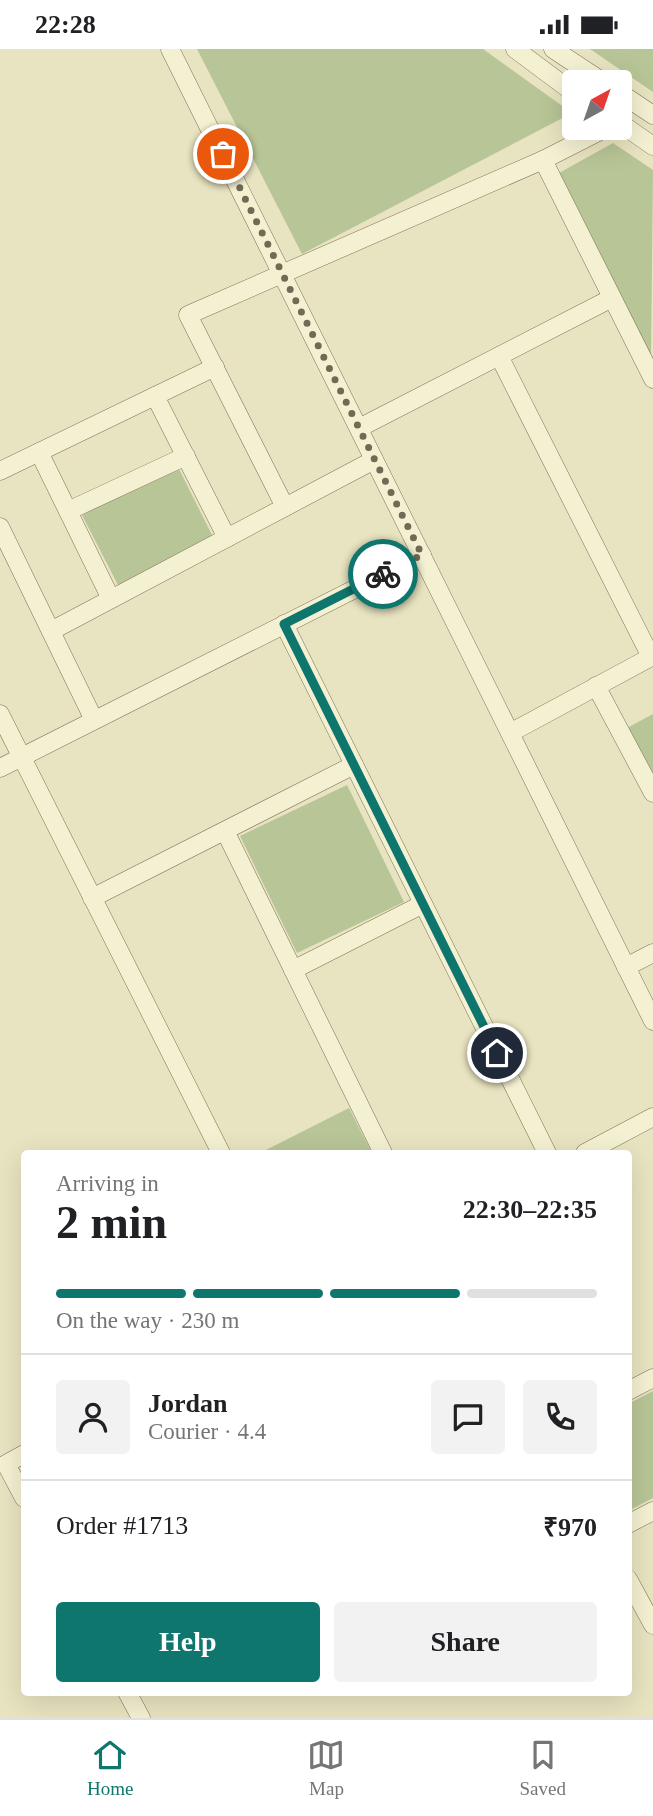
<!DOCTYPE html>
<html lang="en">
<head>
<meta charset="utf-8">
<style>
  :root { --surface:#fff; --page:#f2f2f2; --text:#202124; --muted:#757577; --line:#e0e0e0; --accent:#0f766e }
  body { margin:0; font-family:Georgia,serif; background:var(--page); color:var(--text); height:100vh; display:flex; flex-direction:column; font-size:26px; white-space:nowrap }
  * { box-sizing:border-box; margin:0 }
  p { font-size:23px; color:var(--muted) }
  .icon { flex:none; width:38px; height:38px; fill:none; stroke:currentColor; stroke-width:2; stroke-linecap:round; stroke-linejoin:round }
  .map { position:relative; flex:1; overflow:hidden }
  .sheet { position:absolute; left:21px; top:1101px; width:611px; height:546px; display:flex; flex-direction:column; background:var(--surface); border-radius:7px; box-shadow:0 7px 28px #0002 }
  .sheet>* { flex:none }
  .needle { width:46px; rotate:40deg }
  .buttons { position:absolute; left:562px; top:21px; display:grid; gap:14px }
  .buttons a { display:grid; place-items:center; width:70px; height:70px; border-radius:7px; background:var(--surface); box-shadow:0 7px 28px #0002; font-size:35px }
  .pin { position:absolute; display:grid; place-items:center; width:60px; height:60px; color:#fff; margin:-30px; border:4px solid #fff; border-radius:50%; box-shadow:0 2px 7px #0007 }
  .courier { position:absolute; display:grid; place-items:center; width:70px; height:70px; margin:-35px; border:5px solid #0f766e; border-radius:50%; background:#fff; color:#222; box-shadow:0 2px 9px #0007 }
  .headline em { font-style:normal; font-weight:700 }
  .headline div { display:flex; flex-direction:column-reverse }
  .headline { display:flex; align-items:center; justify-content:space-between; height:119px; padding:0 35px }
  h1 { font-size:46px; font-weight:700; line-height:52px }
  .bar { display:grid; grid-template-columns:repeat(4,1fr); gap:10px 7px; align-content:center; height:84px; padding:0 35px }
  .bar i { height:9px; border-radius:5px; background:var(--line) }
  .bar .current { background:var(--accent) }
  .bar p { grid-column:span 4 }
  .line { display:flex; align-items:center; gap:18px; padding:0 35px; border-top:2px solid var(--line) }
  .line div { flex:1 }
  .round { display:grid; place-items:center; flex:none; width:74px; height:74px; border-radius:7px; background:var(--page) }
  .cta { display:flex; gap:14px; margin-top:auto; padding:14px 35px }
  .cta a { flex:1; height:80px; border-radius:7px; background:var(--accent); color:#fff; font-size:28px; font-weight:700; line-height:80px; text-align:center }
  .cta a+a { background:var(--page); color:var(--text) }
  .status { display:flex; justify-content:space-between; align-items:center; height:49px; padding:0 35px; background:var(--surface); direction:ltr }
  .status svg { height:19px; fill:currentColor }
  .dock { display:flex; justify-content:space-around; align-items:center; height:98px; border-top:2px solid var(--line); background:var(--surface); font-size:19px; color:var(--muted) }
  .dock a { display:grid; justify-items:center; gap:4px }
  .dock .current { color:var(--accent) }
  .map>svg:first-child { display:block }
  .green { fill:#b8c596 }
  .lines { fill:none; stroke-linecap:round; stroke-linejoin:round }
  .minor-casing { stroke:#80745a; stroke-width:19 }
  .minor { stroke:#f4f0d2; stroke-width:18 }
  .done { stroke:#716b56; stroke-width:7; stroke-dasharray:0 12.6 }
  .route { stroke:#0f766e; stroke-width:9 }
</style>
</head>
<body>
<div class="status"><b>22:28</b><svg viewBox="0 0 49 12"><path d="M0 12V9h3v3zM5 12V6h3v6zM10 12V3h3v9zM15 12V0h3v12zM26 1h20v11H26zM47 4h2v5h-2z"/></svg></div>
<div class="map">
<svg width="653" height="1669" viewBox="0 0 653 1669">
  <rect width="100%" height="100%" fill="#e8e3c0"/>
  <g class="green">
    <path d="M 197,0 L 483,0 L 572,64 L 302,205 Z"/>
    <path d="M 590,0 L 653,0 L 653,43 Z"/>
    <path d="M 613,94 L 653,121 L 651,307 L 559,124 Z"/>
    <path d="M 178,418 L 213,488 L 118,536 L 82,466 Z"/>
    <path d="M 653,665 L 653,726 L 627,679 Z"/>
    <path d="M 347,736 L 404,853 L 297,904 L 240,787 Z"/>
    <path d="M 349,1059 L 372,1104 L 260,1104 Z"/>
    <path d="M 653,1342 L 653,1449 L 628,1462 L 628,1355 Z"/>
  </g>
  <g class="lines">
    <defs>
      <g id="minor">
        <path d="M 170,0 L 653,972"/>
        <path d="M 515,0 L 574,44"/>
        <path d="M 553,0 L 603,33"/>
        <path d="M 620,44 L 653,66"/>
        <path d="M 620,74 L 653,97"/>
        <path d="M 543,111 L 653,330"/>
        <path d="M 499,307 L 651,608"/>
        <path d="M 155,347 L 227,489"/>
        <path d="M 359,379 L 612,249"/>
        <path d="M 39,403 L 111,550"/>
        <path d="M 0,422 L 215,318"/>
        <path d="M 285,458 L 188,266 L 543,111 L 606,79"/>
        <path d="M 68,462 L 186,407"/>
        <path d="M 0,478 L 94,671"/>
        <path d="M 284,575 L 547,1104"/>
        <path d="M 51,582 L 374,411"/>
        <path d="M 596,637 L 653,744"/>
        <path d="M 0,665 L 221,1104"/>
        <path d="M 510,684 L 653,607"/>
        <path d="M 0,719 L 422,506"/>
        <path d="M 225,782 L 383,1104"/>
        <path d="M 92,849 L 354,716"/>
        <path d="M 626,918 L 653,904"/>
        <path d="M 293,921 L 423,855"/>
        <path d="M 585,1104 L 653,1068"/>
        <path d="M 628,1342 L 653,1329"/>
        <path d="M 24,1405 L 6,1415 L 24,1449"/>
        <path d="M 628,1475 L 653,1462"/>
        <path d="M 628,1530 L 653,1576"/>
        <path d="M 127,1643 L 141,1669"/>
      </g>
    </defs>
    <use href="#minor" class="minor-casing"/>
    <use href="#minor" class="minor"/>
  </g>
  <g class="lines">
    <path class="done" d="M 223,105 L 422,506 L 383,525"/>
    <path class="route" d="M 383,525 L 284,575 L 497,1004"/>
  </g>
</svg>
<div class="buttons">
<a><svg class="needle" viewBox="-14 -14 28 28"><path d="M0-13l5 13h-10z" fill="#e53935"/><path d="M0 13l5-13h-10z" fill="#757577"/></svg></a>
</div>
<div class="pin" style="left:223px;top:105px;background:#ea580c"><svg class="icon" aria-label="bag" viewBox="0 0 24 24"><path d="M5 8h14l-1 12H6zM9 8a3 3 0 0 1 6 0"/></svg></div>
<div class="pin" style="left:497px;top:1004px;background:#1f2937"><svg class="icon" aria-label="home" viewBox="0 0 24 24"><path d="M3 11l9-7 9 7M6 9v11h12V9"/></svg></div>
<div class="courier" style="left:383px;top:525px"><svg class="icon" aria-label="bike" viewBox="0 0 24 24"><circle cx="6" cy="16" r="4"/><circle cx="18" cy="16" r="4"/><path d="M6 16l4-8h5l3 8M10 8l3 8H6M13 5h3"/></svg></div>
<section class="sheet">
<div class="headline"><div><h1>2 min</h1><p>Arriving in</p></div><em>22:30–22:35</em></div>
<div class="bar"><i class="current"></i><i class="current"></i><i class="current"></i><i></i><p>On the way · 230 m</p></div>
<div class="line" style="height:126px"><a class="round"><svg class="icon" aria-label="person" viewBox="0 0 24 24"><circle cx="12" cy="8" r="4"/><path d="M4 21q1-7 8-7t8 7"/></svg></a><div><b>Jordan</b><p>Courier · 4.4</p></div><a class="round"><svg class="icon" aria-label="chat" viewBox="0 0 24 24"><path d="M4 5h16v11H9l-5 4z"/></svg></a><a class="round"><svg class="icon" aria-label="phone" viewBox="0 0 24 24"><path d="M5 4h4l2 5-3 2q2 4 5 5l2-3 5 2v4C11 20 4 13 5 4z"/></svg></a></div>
<div class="line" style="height:91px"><div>Order #1713</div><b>₹970</b></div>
<div class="cta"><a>Help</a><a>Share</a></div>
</section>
</div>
<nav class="dock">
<a class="current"><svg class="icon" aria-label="home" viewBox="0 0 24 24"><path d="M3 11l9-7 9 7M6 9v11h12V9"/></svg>Home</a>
<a><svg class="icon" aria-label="map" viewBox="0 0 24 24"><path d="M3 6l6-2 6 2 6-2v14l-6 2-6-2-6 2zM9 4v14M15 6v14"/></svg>Map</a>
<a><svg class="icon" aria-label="saved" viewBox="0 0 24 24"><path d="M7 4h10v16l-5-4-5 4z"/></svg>Saved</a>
</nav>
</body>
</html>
